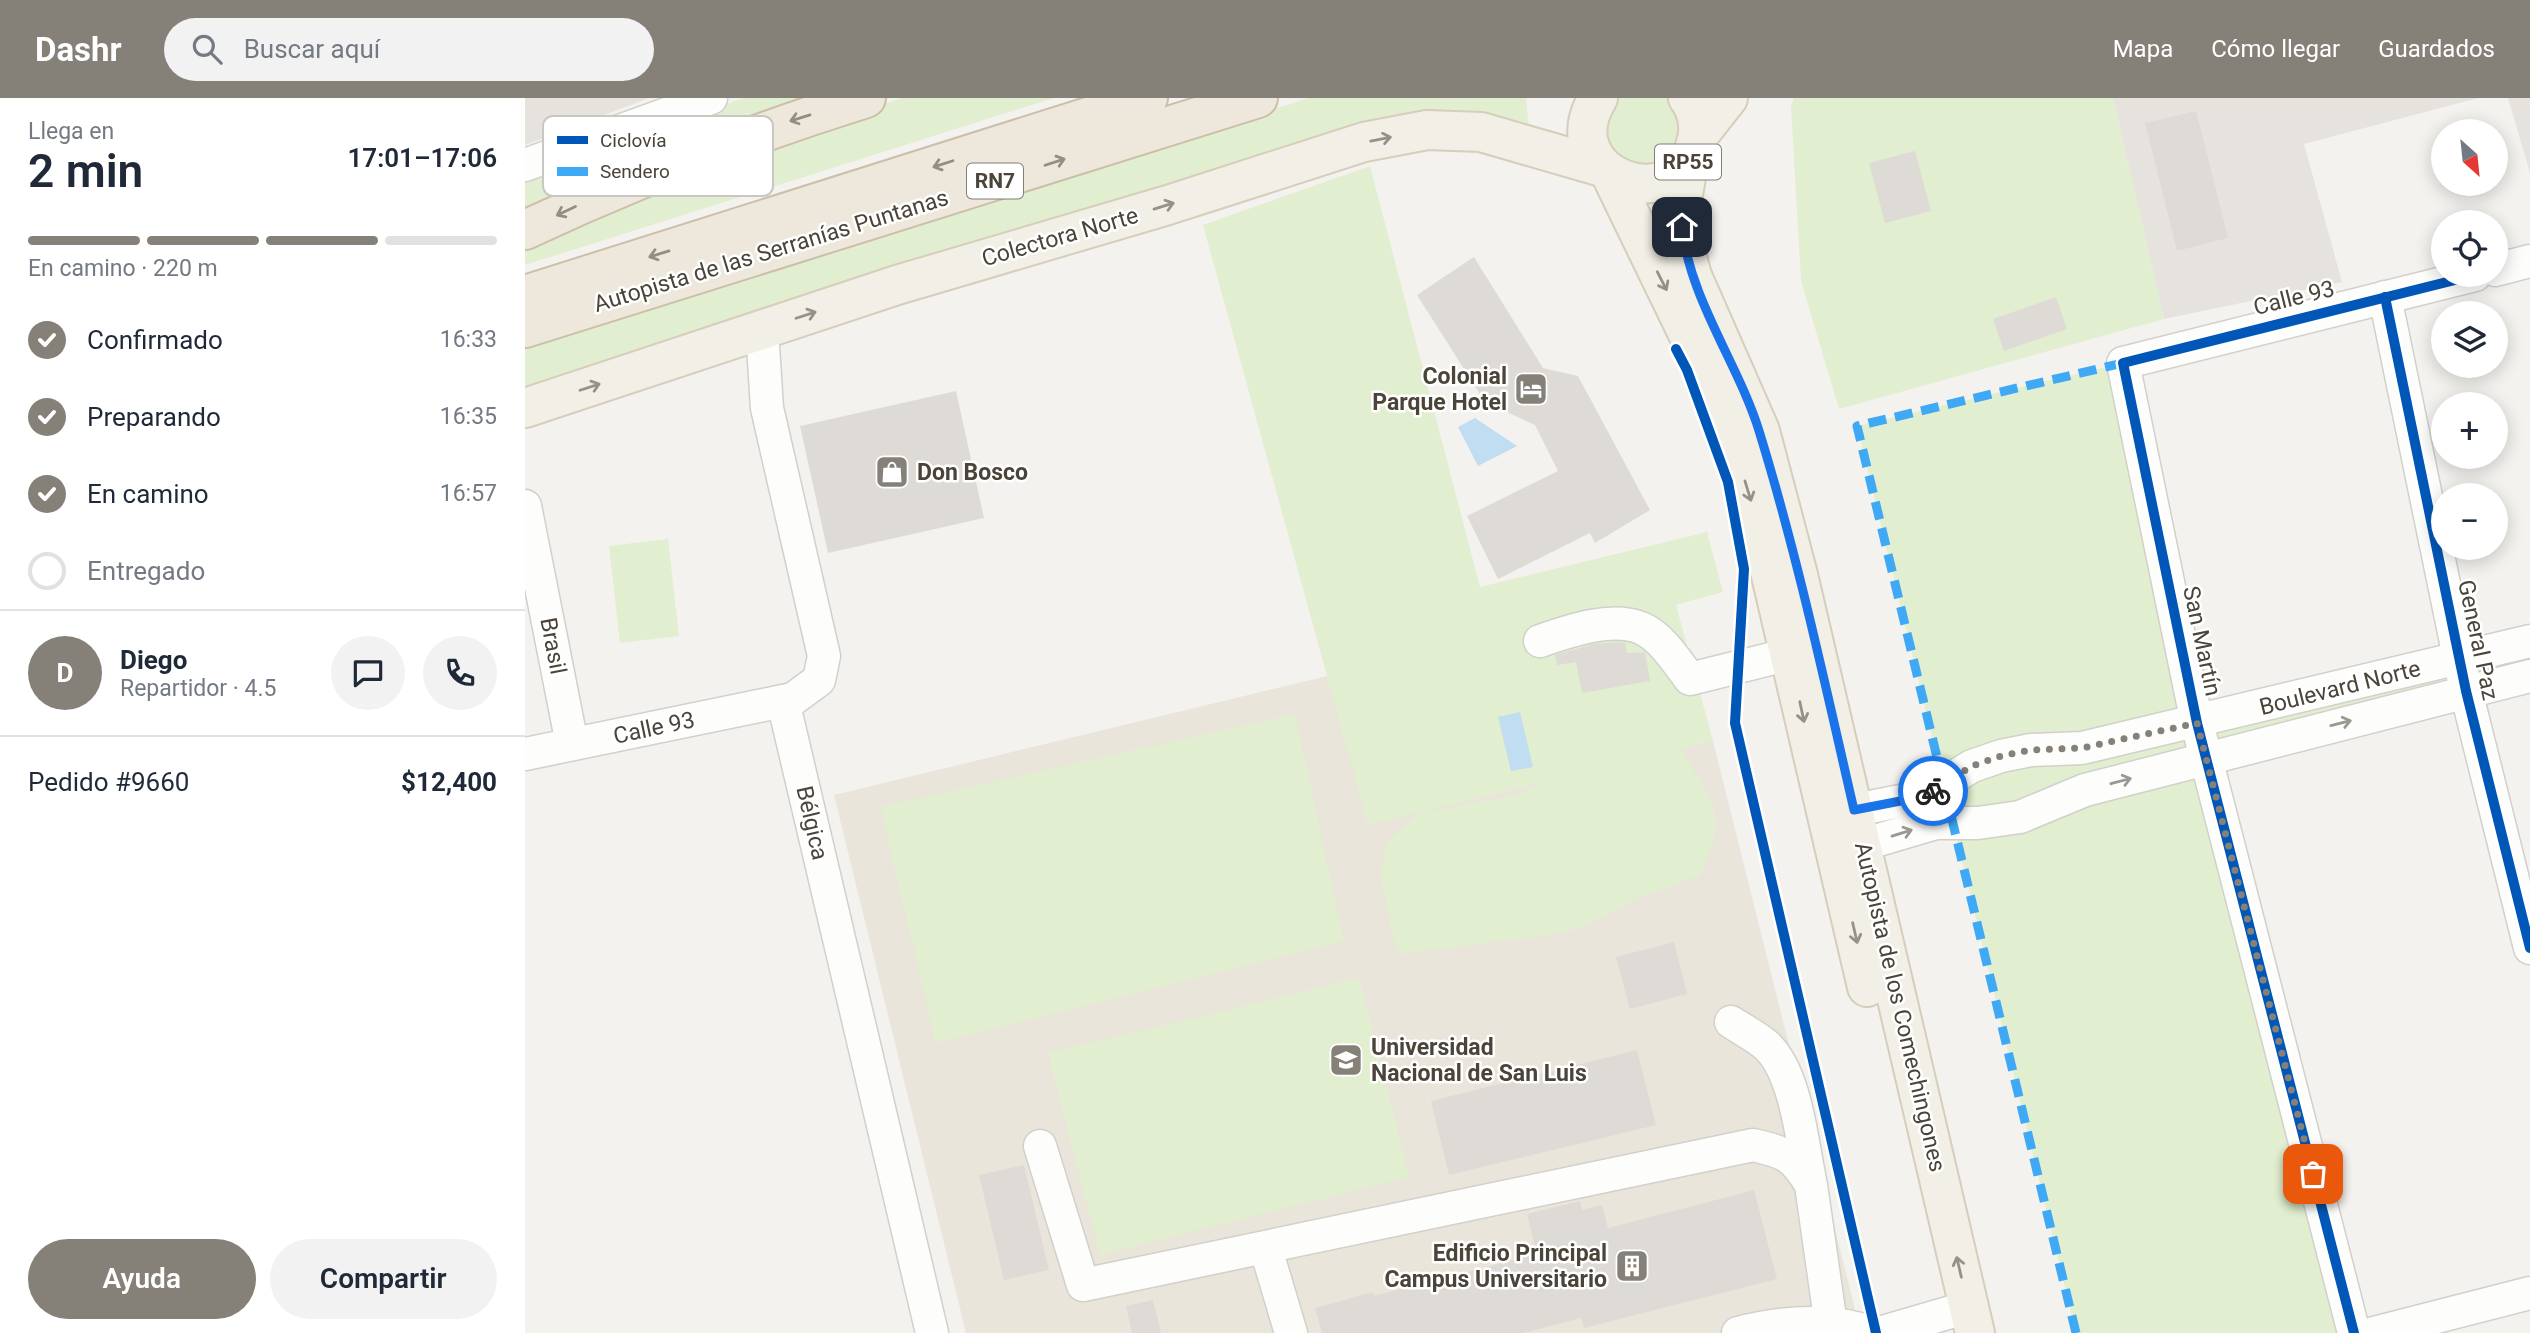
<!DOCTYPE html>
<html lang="es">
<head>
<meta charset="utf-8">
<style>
  :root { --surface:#fff; --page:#f2f2f3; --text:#1f2937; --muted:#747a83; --line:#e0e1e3; --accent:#868178 }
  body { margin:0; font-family:Roboto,sans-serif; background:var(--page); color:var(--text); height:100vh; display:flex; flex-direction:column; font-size:26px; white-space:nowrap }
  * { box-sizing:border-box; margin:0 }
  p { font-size:23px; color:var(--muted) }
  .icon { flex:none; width:38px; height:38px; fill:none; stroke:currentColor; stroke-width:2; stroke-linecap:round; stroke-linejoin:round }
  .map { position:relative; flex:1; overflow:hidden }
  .drawer { display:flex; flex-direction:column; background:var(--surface); width:525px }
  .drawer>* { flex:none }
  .needle { width:46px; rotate:153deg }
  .buttons { position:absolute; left:1906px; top:21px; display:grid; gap:14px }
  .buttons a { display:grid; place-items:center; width:77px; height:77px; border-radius:50%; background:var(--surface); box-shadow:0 4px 18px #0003; font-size:35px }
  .pin { position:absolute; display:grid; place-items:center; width:60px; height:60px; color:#fff; margin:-30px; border-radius:14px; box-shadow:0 4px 10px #0006 }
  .courier { position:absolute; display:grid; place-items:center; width:70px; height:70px; margin:-35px; border:5px solid #1a73e8; border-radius:50%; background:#fff; color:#222; box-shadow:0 2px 9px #0007 }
  .head em { font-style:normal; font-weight:600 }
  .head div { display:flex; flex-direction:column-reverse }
  .head { display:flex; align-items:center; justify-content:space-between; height:119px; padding:0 28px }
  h1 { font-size:46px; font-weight:600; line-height:52px }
  .bar { display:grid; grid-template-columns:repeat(4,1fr); gap:10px 7px; align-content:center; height:84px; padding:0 28px }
  .bar i { height:9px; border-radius:5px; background:var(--line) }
  .bar .current { background:var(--accent) }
  .bar p { grid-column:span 4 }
  .line { display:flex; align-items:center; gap:18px; padding:0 28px; border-top:2px solid var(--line) }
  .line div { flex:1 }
  .round { display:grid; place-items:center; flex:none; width:74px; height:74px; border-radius:37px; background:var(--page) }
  ol { padding:0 28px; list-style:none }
  li { display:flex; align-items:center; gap:21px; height:77px }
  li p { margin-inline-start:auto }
  li .icon { padding:7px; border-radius:50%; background:var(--accent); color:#fff; stroke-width:4 }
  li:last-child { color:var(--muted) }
  li i { width:38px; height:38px; border:4px solid var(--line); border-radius:50% }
  .action { display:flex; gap:14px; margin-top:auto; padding:14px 28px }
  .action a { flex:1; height:80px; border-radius:42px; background:var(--accent); color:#fff; font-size:28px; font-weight:600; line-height:80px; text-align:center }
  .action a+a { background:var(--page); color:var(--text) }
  header { display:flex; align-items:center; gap:42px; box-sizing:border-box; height:98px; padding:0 35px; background:var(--accent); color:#fff }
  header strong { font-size:33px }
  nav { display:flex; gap:38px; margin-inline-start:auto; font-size:24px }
  .search { width:490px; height:63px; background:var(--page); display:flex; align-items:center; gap:18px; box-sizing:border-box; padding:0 24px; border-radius:38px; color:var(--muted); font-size:26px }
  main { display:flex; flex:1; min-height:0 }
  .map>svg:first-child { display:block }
  .industrial { fill:#e6e2de }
  .education { fill:#eae5da }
  .green { fill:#e1eecf }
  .water { fill:#c0ddf1 }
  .building { fill:#dedbd6 }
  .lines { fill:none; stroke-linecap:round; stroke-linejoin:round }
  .minor-casing { stroke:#d2d0cb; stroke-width:35 }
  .major-casing { stroke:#d6cebb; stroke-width:42 }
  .highway-casing { stroke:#ccbfa9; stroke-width:42 }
  .minor { stroke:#fdfdfc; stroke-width:32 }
  .major { stroke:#f2efe6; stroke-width:38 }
  .highway { stroke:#ede8db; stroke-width:38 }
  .quiet { stroke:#3fa9f5; stroke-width:9; stroke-dasharray:18 9; stroke-linecap:butt }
  .cycleway-casing { stroke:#fff; stroke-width:15 }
  .cycleway { stroke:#0057b8; stroke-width:10 }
  .oneway { stroke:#948e82 }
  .oneway2 { stroke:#969187 }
  .oneway3 { stroke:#9b9791 }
  .done { stroke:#868178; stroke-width:7; stroke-dasharray:0 12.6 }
  .route { stroke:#1a73e8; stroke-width:9 }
  .labels { text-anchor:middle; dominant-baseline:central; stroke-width:5; stroke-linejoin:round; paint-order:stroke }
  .shield { fill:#fff; stroke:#817c74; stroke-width:2 }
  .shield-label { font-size:21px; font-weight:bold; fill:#4b4439 }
  .street-label { font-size:23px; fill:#4b4439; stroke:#fff }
  .poi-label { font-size:23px; font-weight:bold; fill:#4b4439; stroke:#fff; text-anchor:end }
  .key { fill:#fff; stroke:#c9c7c4; stroke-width:2 }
  .key-label { font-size:19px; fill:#4b4439 }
</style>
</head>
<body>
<header>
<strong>Dashr</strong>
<div class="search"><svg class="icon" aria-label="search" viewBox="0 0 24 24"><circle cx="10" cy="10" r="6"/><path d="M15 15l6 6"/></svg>Buscar aquí</div>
<nav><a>Mapa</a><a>Cómo llegar</a><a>Guardados</a></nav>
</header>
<main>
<section class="drawer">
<div class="head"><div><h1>2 min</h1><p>Llega en</p></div><em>17:01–17:06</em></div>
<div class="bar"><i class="current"></i><i class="current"></i><i class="current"></i><i></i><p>En camino · 220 m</p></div>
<ol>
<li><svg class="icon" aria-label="check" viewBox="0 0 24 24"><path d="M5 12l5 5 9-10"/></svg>Confirmado<p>16:33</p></li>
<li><svg class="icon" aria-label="check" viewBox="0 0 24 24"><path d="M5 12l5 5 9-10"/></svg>Preparando<p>16:35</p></li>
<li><svg class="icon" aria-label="check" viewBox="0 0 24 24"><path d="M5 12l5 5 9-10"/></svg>En camino<p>16:57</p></li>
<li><i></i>Entregado</li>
</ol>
<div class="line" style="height:126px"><b class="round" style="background:var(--accent);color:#fff">D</b><div><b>Diego</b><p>Repartidor · 4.5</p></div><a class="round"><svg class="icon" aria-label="chat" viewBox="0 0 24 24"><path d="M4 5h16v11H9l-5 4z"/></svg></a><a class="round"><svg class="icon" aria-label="phone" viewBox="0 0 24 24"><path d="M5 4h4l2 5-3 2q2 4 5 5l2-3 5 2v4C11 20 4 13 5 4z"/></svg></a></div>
<div class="line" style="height:91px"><div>Pedido #9660</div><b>$12,400</b></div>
<div class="action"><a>Ayuda</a><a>Compartir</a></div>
</section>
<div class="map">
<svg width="2005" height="1235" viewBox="0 0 2005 1235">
  <rect width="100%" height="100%" fill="#f4f2ee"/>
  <g class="industrial">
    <path d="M 0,0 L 124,0 L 0,47 Z"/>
    <path d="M 1588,0 L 1953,0 L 1779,46 L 1817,184 L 1639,221 Z"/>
    <path d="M 1983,0 L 2005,0 L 2005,75 Z"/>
  </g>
  <path class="education" d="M 802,578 L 844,726 L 1188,643 L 1336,1235 L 441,1235 L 309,697 Z"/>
  <g class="green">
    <path d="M 219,0 L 280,0 L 171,39 L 0,110 L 0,76 Z"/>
    <path d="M 377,0 L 529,0 L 0,167 L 0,144 L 229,50 Z"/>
    <path d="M 784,0 L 1001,0 L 1004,31 L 956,19 L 0,300 L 0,250 L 253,172 L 531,79 Z"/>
    <path d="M 1087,0 L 1148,0 L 1163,29 L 1131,75 L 1079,54 L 1079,11 Z"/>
    <path d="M 1269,0 L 1588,0 L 1639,221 L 1314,311 L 1276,183 L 1266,8 Z"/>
    <path d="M 845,68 L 955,489 L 1182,434 L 1198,494 L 1151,507 L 1188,643 L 1157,651 C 1187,708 1206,715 1174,778 L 1113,800 L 1058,829 L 1018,838 L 875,856 L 868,839 L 855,774 L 863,743 L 895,715 L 992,697 L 1016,685 L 843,727 L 678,127 Z"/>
    <path d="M 1598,265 L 1829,1235 L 1551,1235 L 1332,328 Z"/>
    <path d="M 143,441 L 154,538 L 95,545 L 84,448 Z"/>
    <path d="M 1913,575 L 1917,592 L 1694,647 L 1690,630 Z"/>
    <path d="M 770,616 L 819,843 L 411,945 L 355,709 Z"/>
    <path d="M 834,880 L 885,1079 L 575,1157 L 523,955 Z"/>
  </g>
  <g class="water">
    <path d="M 950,320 L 992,348 L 953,368 L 933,329 Z"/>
    <path d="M 995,614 L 1008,669 L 986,673 L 973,619 Z"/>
  </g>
  <g class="building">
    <path d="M 1671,13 L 1703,140 L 1652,153 L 1620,25 Z"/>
    <path d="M 1390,53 L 1406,113 L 1360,125 L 1344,65 Z"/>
    <path d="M 949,159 L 1018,270 L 1053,278 L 1125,412 L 1070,445 L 1065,435 L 973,481 L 942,418 L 1033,373 L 1010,327 L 960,304 L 892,197 Z"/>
    <path d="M 1531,199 L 1542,231 L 1479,253 L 1468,221 Z"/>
    <path d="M 431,293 L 459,420 L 303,455 L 275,328 Z"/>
    <path d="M 1091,544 L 1100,545 L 1102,555 L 1120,554 L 1125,583 L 1057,595 L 1051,564 L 1032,567 L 1030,557 L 1069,546 Z"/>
    <path d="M 1149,844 L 1162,896 L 1105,911 L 1091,859 Z"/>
    <path d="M 1112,952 L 1131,1027 L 924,1077 L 906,1003 Z"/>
    <path d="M 499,1067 L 524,1172 L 479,1182 L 454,1077 Z"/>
    <path d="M 1229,1092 L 1252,1181 L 1059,1230 L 1056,1220 L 998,1235 L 797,1235 L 790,1210 L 848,1194 L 849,1198 L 1012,1156 L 1002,1116 L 1055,1103 L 1057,1112 L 1077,1107 L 1083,1130 Z"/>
    <path d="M 628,1202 L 636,1235 L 607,1235 L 601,1208 Z"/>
  </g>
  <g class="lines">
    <defs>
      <g id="minor">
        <path d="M 0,67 L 186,0"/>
        <path d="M 1970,172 L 2005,163"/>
        <path d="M 1860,199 L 1941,593 L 2005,850"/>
        <path d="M 0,408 L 47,646"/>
        <path d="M 1015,543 C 1044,533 1086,518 1116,530 C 1137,539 1152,564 1165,581 L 1265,556"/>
        <path d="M 258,603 L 407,1235"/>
        <path d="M 0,656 L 268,601 L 294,582 L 299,558 L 242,310 L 237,232"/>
        <path d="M 1304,717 L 1396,699 L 1447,668 L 1476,658 L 1506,652 L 1557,650 L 2005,543"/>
        <path d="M 1313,754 L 1411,725 L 1453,725 L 1495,719 L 1560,692 L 2005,578"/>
        <path d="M 1206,924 C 1218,932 1232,939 1242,948 C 1271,975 1277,1044 1285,1082"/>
        <path d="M 515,1048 L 558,1187 L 1228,1047 C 1260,1054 1269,1058 1286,1087 L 1306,1227"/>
        <path d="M 741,1151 L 766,1235"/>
        <path d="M 1213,1235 C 1256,1224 1305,1220 1348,1235"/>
        <path d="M 1354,1235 L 1443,1209"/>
        <path d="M 1829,1235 L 1672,625 L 1598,265 L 1950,177"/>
        <path d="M 1849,1235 L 2005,1195"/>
      </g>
      <g id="major">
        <path d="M 1073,0 C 1025,78 1155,125 1172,41 C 1175,28 1172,11 1163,0"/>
        <path d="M 1173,38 L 1203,0"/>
        <path d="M 1164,62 L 1155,114 L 1158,144 L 1167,178 L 1235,333 L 1273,477 L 1450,1235"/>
        <path d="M 1086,77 L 1167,244 L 1214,364 L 1238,443 L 1342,889"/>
        <path d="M 0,310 L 372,187 L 643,107 L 839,44 L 902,32 L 956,34 L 1077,69"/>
      </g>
      <g id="highway">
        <path d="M 0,132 C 111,80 223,37 341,0"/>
        <path d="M 0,197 L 623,0"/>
        <path d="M 0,230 L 733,0"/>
      </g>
    </defs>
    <use href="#minor" class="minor-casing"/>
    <use href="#major" class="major-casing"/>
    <use href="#highway" class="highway-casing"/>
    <use href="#minor" class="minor"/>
    <use href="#major" class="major"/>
    <use href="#highway" class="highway"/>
    <path class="quiet" d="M 1551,1235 L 1332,328 L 1598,265"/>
    <defs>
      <g id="cycleway">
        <path d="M 1860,199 L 1941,593 L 2005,850"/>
        <path d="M 1151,251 L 1162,272 L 1203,384 L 1219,471 L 1210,625 L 1351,1235"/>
        <path d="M 1829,1235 L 1672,625 L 1598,265 L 1950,177"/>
      </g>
    </defs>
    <use href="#cycleway" class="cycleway-casing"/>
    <use href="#cycleway" class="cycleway"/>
  </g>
  <defs><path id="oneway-shaft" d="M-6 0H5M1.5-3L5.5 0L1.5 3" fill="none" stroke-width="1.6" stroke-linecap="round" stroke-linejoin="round" transform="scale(1.75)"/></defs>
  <g class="oneway">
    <use href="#oneway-shaft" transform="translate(275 20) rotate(163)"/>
    <use href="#oneway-shaft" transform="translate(530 64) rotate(-18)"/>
    <use href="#oneway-shaft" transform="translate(418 66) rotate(162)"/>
    <use href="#oneway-shaft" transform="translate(41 113) rotate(155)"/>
    <use href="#oneway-shaft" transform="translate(134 156) rotate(163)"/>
  </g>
  <g class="oneway2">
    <use href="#oneway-shaft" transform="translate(856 41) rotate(-11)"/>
    <use href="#oneway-shaft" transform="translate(639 108) rotate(-17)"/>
    <use href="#oneway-shaft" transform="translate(1137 183) rotate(63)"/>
    <use href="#oneway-shaft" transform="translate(281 217) rotate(-18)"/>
    <use href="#oneway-shaft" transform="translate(65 289) rotate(-18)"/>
    <use href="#oneway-shaft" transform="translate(1223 393) rotate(73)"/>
    <use href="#oneway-shaft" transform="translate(1277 614) rotate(78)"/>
    <use href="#oneway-shaft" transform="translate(1330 835) rotate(77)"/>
    <use href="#oneway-shaft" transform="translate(1434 1169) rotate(-103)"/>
  </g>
  <g class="oneway3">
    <use href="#oneway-shaft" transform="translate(1816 625) rotate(-14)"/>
    <use href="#oneway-shaft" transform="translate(1596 683) rotate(-15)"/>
    <use href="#oneway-shaft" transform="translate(1377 735) rotate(-17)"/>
  </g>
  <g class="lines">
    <path class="done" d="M 1408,693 L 1447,668 L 1476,658 L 1506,652 L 1557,650 L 1672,625 L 1788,1076"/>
    <path class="route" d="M 1157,129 C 1165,203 1214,266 1235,336 C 1273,460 1300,586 1329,712 L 1396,699 L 1408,693"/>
  </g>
  <defs>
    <symbol id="hotel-square" viewBox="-11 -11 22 22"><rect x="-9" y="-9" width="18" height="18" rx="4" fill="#868178" stroke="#fff"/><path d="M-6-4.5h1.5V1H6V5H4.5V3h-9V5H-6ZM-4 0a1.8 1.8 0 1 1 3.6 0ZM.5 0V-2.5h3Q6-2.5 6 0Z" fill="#fff"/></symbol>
    <symbol id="shop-square" viewBox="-11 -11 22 22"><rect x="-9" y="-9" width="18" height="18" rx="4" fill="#868178" stroke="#fff"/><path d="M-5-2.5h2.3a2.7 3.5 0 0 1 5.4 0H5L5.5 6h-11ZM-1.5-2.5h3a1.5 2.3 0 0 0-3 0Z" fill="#fff"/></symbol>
    <symbol id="university-square" viewBox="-11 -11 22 22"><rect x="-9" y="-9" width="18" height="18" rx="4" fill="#868178" stroke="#fff"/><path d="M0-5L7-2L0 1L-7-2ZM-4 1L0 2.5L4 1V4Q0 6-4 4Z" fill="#fff"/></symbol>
    <symbol id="building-square" viewBox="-11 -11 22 22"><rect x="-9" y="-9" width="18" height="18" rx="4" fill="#868178" stroke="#fff"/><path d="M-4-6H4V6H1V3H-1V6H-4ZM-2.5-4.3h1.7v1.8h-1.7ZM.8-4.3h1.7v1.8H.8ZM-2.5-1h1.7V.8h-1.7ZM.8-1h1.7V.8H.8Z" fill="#fff"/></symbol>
  </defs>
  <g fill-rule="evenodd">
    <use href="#hotel-square" x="987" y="272" width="38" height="38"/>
    <use href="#shop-square" x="348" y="355" width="38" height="38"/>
    <use href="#university-square" x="802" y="943" width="38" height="38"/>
    <use href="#building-square" x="1088" y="1149" width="38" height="38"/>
  </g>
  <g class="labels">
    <g class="shield">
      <rect x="1130" y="46.5" width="66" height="35" rx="5"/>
      <rect x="442" y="65.5" width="56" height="35" rx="5"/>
    </g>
    <g class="shield-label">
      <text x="1163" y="64">RP55</text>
      <text x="470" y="83">RN7</text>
    </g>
    <g class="street-label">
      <text transform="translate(535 139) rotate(-16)">Colectora Norte</text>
      <text transform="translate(246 153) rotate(-17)">Autopista de las Serranías Puntanas</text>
      <text transform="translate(1769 200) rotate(-14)">Calle 93</text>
      <text transform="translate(1953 542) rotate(78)">General Paz</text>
      <text transform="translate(1677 543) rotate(78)">San Martín</text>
      <text transform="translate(28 548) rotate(79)">Brasil</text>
      <text transform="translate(1815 590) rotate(-14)">Boulevard Norte</text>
      <text transform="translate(129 630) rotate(-12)">Calle 93</text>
      <text transform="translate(287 725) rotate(77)">Bélgica</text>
      <text transform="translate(1375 909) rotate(77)">Autopista de los Comechingones</text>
    </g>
    <g class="poi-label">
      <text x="982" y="278">Colonial<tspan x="982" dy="26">Parque Hotel</tspan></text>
      <text x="392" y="374" text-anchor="start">Don Bosco</text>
      <text x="846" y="949" text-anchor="start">Universidad<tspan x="846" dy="26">Nacional de San Luis</tspan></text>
      <text x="1082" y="1155">Edificio Principal<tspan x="1082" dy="26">Campus Universitario</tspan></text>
    </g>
  </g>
  <rect x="18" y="18" width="230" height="80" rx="10" class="key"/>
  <rect x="32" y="38" width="31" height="8" fill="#0057b8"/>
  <rect x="32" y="69" width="31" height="9" fill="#3fa9f5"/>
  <g class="key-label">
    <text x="75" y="49">Ciclovía</text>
    <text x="75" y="80">Sendero</text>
  </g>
</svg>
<div class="buttons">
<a><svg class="needle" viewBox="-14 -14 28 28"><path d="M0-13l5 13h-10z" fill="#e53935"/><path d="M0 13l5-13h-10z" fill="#747a83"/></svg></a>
<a><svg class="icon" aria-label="locate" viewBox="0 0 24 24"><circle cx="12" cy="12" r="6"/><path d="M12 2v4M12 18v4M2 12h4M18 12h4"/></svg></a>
<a><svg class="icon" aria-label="layers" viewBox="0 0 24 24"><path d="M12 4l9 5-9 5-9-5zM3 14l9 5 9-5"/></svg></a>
<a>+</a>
<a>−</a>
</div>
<div class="pin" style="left:1788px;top:1076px;background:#ea580c"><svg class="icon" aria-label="bag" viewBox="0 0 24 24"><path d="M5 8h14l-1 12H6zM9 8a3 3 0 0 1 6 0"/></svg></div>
<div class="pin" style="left:1157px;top:129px;background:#1f2937"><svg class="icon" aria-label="home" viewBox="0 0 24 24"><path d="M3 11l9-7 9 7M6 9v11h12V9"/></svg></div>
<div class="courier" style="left:1408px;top:693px"><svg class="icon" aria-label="bike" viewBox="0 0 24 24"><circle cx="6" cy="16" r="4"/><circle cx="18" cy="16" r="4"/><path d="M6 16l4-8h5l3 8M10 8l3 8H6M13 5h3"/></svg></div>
</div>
</main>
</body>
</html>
